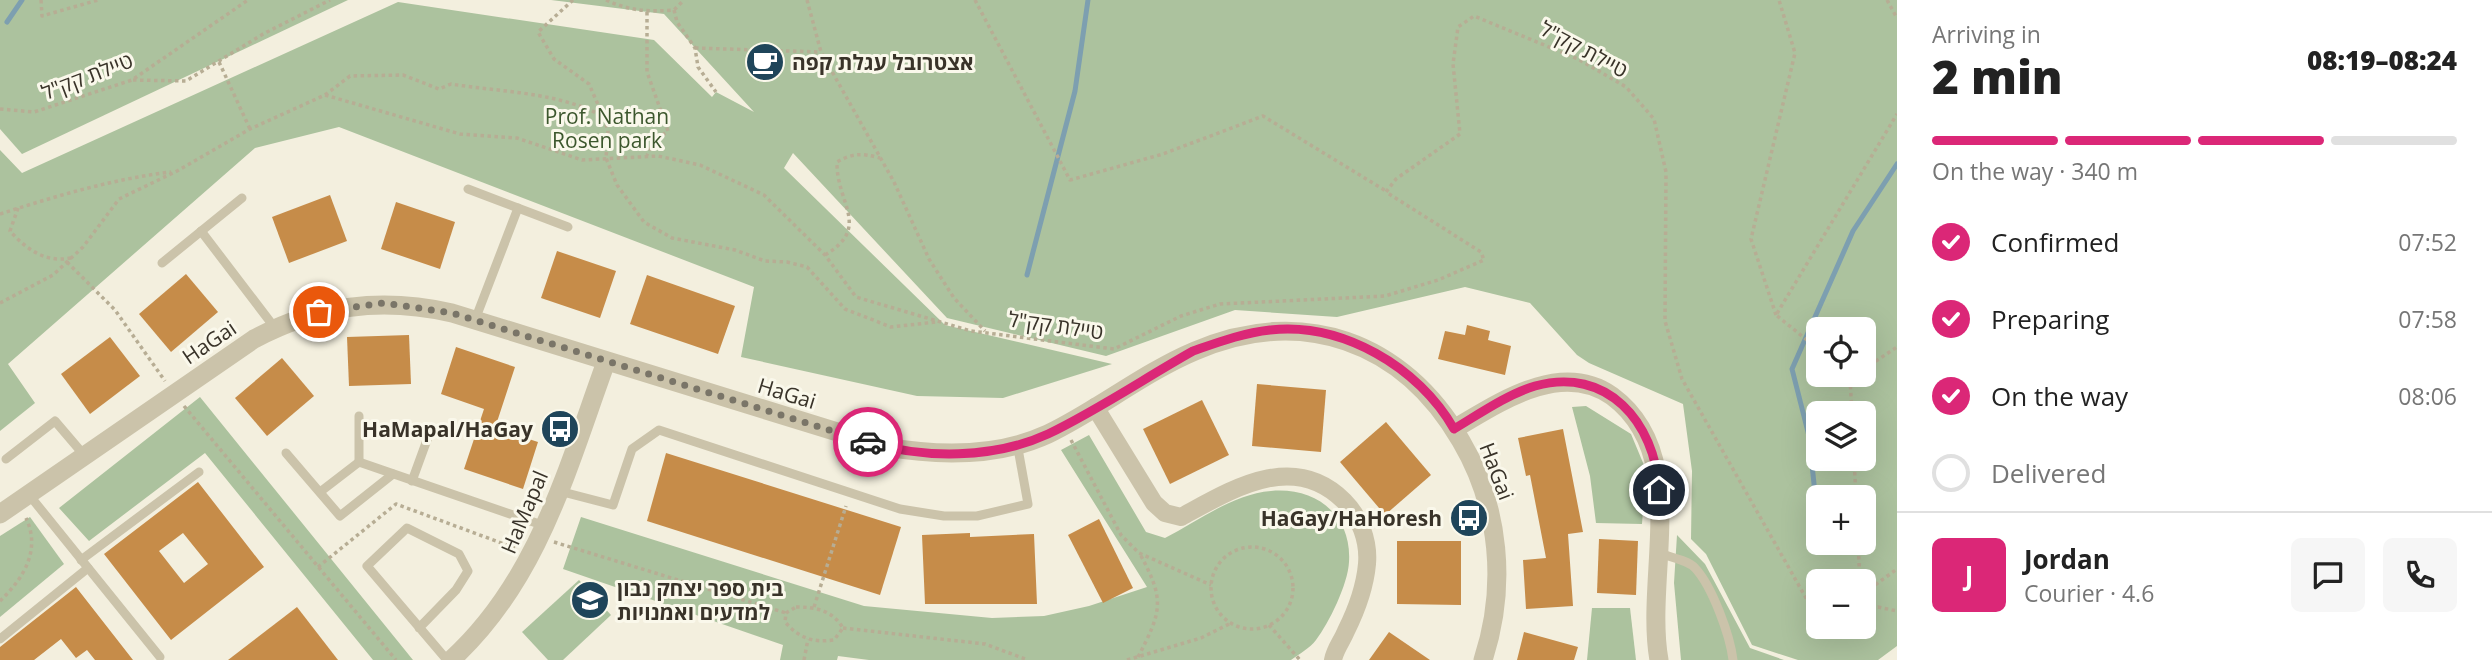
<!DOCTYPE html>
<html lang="en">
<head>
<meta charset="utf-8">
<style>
  :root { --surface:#fff; --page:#f6f6f6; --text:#222; --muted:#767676; --line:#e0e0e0; --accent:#db2777 }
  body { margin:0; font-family:"Open Sans",Heebo,sans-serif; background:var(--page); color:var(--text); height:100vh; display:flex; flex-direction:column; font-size:26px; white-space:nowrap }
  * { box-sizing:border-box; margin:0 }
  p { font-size:23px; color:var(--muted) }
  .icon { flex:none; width:38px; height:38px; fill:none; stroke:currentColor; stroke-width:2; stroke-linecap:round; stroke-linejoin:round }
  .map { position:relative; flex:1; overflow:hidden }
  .sheet { display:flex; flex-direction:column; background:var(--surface); width:595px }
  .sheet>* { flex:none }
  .controls { position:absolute; left:1806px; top:317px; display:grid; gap:14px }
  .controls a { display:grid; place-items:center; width:70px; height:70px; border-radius:10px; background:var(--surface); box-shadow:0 7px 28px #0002; font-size:35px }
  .pin { position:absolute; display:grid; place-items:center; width:60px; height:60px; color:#fff; margin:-30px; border:4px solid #fff; border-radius:50%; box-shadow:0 2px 7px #0007 }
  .courier { position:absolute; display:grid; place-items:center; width:70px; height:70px; margin:-35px; border:5px solid #db2777; border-radius:50%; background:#fff; color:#222; box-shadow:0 2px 9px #0007 }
  .head em { font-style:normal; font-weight:800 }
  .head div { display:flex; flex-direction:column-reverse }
  .head { display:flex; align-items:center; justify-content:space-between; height:119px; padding:0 35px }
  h1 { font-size:46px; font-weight:800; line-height:52px }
  .bar { display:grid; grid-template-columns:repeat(4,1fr); gap:10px 7px; align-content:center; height:84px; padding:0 35px }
  .bar i { height:9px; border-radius:5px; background:var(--line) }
  .bar .current { background:var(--accent) }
  .bar p { grid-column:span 4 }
  .line { display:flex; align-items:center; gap:18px; padding:0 35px; border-top:2px solid var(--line) }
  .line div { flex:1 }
  .round { display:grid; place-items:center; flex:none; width:74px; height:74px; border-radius:10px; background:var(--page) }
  ol { padding:0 35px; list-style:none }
  li { display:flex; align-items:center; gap:21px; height:77px }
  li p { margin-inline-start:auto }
  li .icon { padding:7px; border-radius:50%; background:var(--accent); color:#fff; stroke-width:4 }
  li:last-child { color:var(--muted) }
  li i { width:38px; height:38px; border:4px solid var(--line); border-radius:50% }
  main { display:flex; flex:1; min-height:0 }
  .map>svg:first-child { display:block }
  .green { fill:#acc29e; fill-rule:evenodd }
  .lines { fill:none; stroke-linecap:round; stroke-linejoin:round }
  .stream { stroke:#7d9fb0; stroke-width:5 }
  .building { fill:#c68c49; fill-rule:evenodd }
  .path { stroke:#b7ad94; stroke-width:3.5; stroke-dasharray:3.5 3.5; stroke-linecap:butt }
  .service { stroke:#cbc3aa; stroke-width:9 }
  .minor { stroke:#cbc3aa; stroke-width:18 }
  .tertiary { stroke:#cbc3aa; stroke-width:19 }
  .done { stroke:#7a7568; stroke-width:7; stroke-dasharray:0 12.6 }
  .route { stroke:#db2777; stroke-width:9 }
  .labels { text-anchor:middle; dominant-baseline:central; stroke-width:6; stroke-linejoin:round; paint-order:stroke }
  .street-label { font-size:21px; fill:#393329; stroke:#faf8eb }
  .poi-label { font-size:21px; font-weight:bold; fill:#393329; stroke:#faf8eb; text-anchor:start }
  .park-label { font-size:21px; fill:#3c572d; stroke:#faf8eb }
</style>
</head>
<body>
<main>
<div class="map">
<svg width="1897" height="660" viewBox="0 0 1897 660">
  <rect width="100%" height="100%" fill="#f3efde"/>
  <g class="green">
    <path d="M 0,0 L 348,0 L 22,154 L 0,129 Z"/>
    <path d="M 551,0 L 1897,0 L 1897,646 L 1878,660 L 1798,660 L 1752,645 L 1706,554 L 1691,539 L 1692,471 L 1683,404 L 1589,363 L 1577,355 L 1530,303 L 1465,287 L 1337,317 L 1235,310 L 1106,356 L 947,318 L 793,153 L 784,168 L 945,325 L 1112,364 L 1003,398 L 917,396 L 741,357 L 754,287 L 339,127 L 255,148 L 8,364 L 35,403 L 0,431 L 0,150 L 22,173 L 398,2 L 654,40 L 712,97 L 716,92 L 754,112 L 664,14 ZM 1818,329 L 1864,329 L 1864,374 L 1818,374 ZM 1818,413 L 1864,413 L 1864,458 L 1818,458 ZM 1818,497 L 1864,497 L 1864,542 L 1818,542 ZM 1818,581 L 1864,581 L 1864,626 L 1818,626 Z"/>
    <path d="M 200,397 L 413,660 L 373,660 L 205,453 L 89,541 L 59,508 Z"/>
    <path d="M 1586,406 L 1631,434 L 1646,470 L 1642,524 L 1596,523 L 1590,476 L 1572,407 Z"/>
    <path d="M 1089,435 L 1146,532 L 1165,538 C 1198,521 1233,494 1271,491 C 1316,487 1352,515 1349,562 C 1348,584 1329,623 1316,640 C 1310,648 1299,654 1291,660 L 869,660 L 838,656 L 837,660 L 780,660 L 783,645 L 563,569 L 581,517 L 864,606 L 992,618 L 1044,616 L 1089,606 L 1147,587 L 1061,450 Z"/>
    <path d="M 30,517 L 64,564 L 0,617 L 0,536 Z"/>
    <path d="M 1677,535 L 1705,564 L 1750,648 L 1784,660 L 1681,660 L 1674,583 Z"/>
    <path d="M 579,580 L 611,615 L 563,660 L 548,660 L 522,632 Z"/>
    <path d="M 1592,608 L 1630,608 L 1636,660 L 1587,660 Z"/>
  </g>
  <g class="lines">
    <g class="stream">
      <path d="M 7,22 L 22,0"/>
      <path d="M 1027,275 L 1075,91 L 1088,0"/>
      <path d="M 1818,522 L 1809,436 L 1792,369 L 1853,231 L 1897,164"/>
    </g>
  </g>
  <g class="building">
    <path d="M 330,195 L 347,241 L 289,263 L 272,217 Z"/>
    <path d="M 396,202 L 455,222 L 440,269 L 381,249 Z"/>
    <path d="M 557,251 L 616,271 L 600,318 L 541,298 Z"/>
    <path d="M 186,274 L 218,312 L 171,352 L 139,314 Z"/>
    <path d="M 647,275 L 735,306 L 718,354 L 630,324 Z"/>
    <path d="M 1467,325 L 1490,331 L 1488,340 L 1511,346 L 1505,375 L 1438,359 L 1445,331 L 1465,335 Z"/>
    <path d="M 409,335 L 411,384 L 349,386 L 347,337 Z"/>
    <path d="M 110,337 L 140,376 L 90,414 L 61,374 Z"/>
    <path d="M 456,347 L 515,367 L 495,428 L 538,442 L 523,489 L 464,469 L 484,409 L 441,394 Z"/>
    <path d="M 282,358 L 314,396 L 267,436 L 235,398 Z"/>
    <path d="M 1257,384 L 1326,390 L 1321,452 L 1252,446 Z"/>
    <path d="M 1202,400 L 1229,455 L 1170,484 L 1143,429 Z"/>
    <path d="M 1386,422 L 1431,475 L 1385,515 L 1340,462 Z"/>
    <path d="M 1563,429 L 1583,532 L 1568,534 L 1573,606 L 1526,609 L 1523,560 L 1546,558 L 1530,475 L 1526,476 L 1518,438 Z"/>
    <path d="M 666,453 L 901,527 L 880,595 L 647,521 Z"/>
    <path d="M 198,482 L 264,567 L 171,640 L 104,554 ZM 183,533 L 208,564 L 184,583 L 159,551 Z"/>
    <path d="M 1099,519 L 1133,588 L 1103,603 L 1068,535 Z"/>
    <path d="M 970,533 L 970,537 L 1034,534 L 1037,604 L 925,604 L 922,535 Z"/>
    <path d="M 1599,539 L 1638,541 L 1636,595 L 1597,593 Z"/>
    <path d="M 1397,541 L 1461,541 L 1461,605 L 1397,604 Z"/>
    <path d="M 76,587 L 133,660 L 95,660 L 87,650 L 76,658 L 61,639 L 34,660 L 0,660 L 0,647 Z"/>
    <path d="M 297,607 L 338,660 L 228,660 Z"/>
    <path d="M 1389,632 L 1430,660 L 1369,660 Z"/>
    <path d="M 1524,632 L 1578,647 L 1574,660 L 1517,660 Z"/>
  </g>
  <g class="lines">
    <g class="path">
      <path d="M 41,0 L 42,16 L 98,0"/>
      <path d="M 573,0 L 538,32 L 554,59 L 589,84 L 603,116"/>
      <path d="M 606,0 C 630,11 648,12 674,10 L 684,0"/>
      <path d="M 807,0 L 821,52 L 894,182 L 929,259 L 954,298 L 985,331"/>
      <path d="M 975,0 L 1070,180 L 1163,154 L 1263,116 L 1386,191"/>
      <path d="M 1887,0 L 1897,18"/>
      <path d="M 674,10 L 677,22 L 695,48 L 698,67 L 716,92"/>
      <path d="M 647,12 L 647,72 L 668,131 L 654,141 L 647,155"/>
      <path d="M 695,48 L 821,52"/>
      <path d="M 219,62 L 250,129"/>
      <path d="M 133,80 L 186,81 L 263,34 L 330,0"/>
      <path d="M 325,95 L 350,76 L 403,75 L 439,89 L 451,84 C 500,92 560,92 604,117 L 608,131 L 606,158 L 617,185 L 644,222 L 672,238 L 735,250 L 765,261 L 787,262 L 807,267 L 845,309 L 891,327 L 936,322"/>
      <path d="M 0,109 L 34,112 L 132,80 L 248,0"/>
      <path d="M 18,208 L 10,231 C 26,249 45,263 71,258"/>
      <path d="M 0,214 C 56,196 113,179 171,172"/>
      <path d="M 825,255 C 872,227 836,203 837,162 C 853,153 862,153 880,158"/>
      <path d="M 67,262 L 115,310 L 165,381"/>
      <path d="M 0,303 L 53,275 L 83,247 L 119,199 L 177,171 L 250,129 L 325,95 L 460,134 L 517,138 L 582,160 L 658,156 L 700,165 L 764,195 L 825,255 L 856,297 L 971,331 L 1114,349 L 1181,316 L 1220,304 L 1385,296 L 1438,280 L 1484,260 L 1481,252 L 1386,192 L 1396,179 L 1460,134 L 1453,64 L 1458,27 L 1474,16 L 1578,59 L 1626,87 L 1654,119 L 1666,172 L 1665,321 L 1682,379 L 1815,614"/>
      <path d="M 1776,315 L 1751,239 L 1795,53 L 1779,0"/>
      <path d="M 1818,349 L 1776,315 L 1897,114"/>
      <path d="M 1864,369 L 1897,347"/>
      <path d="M 1845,374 L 1850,379 L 1852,413"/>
      <path d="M 1850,379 L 1856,374"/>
      <path d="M 184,406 L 396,660"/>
      <path d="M 1071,440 L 1121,535 L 1139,553 L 1211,585"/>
      <path d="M 1854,458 L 1856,497"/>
      <path d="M 554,542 L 786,613"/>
      <path d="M 1858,542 L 1860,581"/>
      <circle cx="1252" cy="588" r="41"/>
      <path d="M 318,567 L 396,504 L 515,548"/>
      <path d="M 1864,593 L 1897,569"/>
      <path d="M 0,601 C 24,578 41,550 26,518"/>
      <path d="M 796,607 C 816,607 832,610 843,628 L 834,640 C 813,643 799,638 785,622 L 786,613 Z"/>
      <path d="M 814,607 L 846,506"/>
      <path d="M 1864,609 L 1878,607 L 1897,611"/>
      <path d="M 1269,625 L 1300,660"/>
      <path d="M 843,628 L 985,644 L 1028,660"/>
      <path d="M 1138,657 C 1162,611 1165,600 1140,554"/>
      <path d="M 804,660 L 808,639"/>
      <path d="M 1127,660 L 1201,638 L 1231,623"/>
    </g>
    <g class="service">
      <path d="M 468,189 L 568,227"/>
      <path d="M 201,231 L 275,328"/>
      <path d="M 162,263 L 242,198"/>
      <path d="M 475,320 L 518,208"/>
      <path d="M 286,453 L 340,516 L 393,474"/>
      <path d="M 6,459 L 55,421 L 84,455"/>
      <path d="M 359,462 L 359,416"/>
      <path d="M 412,481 L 431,429"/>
      <path d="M 559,491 L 613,505 L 632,449 L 659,430 L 900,509 L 944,516 L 977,516 L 1028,504 L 1017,443"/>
      <path d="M 320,492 L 359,462 L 545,526"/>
      <path d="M 30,496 L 160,657"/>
      <path d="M 1659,553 C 1669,557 1688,560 1695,568 C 1712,586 1730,635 1733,660"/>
      <path d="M 81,560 L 199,472"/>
      <path d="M 419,628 L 456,590 L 468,571 L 459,554 L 407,528 L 367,566 L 447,660"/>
      <path d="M 0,639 L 88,568"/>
    </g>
    <path class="minor" d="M 1095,407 L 1154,503 L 1165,513 L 1181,517 C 1231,490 1293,450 1344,501 C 1360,517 1369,541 1367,564 C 1365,586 1356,611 1346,631 C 1342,641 1335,649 1333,660"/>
    <g class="tertiary">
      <path d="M 1454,429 C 1500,402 1561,360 1612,396 C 1692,455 1644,576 1659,660"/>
      <path d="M 0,514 L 254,339 C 318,305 381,297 452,313 L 886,447 C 939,456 998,457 1048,434 C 1098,410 1143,373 1195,351 C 1302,305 1403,341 1461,441 C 1500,507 1507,587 1483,660"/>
      <path d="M 451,660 C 538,581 567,469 606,362"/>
    </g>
  </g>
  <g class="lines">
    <path class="done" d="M 319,312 L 384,303 L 452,313 L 868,442"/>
    <path class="route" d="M 868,442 C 924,459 994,459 1048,434 C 1098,410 1145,378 1193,351 C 1219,342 1243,333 1270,330 C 1342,322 1419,367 1454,429 C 1479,414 1508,394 1535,386 C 1607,366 1655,422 1659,490"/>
  </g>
  <defs>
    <symbol id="cafe-disc" viewBox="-11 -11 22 22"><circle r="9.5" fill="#1f455a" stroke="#faf8eb"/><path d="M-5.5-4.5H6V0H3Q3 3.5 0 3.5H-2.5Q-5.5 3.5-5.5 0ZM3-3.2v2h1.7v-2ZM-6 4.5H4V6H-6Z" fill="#fff"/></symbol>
    <symbol id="bus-disc" viewBox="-11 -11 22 22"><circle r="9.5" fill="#1f455a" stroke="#faf8eb"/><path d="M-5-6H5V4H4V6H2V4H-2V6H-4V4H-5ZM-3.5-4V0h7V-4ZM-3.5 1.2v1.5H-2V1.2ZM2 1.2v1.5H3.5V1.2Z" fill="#fff"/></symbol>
    <symbol id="school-disc" viewBox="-11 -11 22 22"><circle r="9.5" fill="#1f455a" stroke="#faf8eb"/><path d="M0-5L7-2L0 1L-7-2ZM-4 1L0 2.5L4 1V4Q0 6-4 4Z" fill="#fff"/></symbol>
  </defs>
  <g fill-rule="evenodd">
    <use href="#cafe-disc" x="743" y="40" width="44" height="44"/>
    <use href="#bus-disc" x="538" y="407" width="44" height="44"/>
    <use href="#bus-disc" x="1447" y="496" width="44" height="44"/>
    <use href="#school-disc" x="568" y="578" width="44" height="44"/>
  </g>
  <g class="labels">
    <g class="street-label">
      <text transform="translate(1584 49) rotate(28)">טיילת קק"ל</text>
      <text transform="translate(87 76) rotate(-21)">טיילת קק"ל</text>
      <text transform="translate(1056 325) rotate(8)">טיילת קק"ל</text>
      <text transform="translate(209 342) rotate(-34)">HaGai</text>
      <text transform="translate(787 393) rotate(17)">HaGai</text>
      <text transform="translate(1497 471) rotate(69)">HaGai</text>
      <text transform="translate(524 512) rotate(-67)">HaMapal</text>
    </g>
    <g class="poi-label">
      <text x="792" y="62">אצטרובל עגלת קפה</text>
      <text x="533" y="429" text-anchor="end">HaMapal/HaGay</text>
      <text x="1442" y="518" text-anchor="end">HaGay/HaHoresh</text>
      <text x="617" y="588">בית ספר יצחק נבון<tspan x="617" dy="24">למדעים ואמנויות</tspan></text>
    </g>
    <g class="park-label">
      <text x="607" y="116">Prof. Nathan<tspan x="607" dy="24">Rosen park</tspan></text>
    </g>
  </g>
</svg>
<div class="controls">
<a><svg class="icon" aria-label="locate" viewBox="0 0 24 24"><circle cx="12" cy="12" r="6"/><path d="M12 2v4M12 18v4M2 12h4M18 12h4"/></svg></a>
<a><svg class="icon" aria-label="layers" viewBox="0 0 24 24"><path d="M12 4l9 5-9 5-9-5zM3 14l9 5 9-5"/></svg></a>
<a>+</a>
<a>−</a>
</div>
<div class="pin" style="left:319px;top:312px;background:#ea580c"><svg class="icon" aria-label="bag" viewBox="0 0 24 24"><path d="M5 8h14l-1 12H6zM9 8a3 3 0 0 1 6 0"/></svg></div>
<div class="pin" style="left:1659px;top:490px;background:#1f2937"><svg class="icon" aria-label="home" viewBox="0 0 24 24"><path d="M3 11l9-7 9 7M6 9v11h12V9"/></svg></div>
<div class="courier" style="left:868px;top:442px"><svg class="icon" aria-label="car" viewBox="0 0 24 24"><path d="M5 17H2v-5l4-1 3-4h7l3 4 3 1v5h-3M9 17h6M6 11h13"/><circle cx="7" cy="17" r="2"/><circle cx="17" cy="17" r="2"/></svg></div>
</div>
<section class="sheet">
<div class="head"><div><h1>2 min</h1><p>Arriving in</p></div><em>08:19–08:24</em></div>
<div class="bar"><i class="current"></i><i class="current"></i><i class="current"></i><i></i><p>On the way · 340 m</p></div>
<ol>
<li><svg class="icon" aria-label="check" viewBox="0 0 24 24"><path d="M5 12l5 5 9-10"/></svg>Confirmed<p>07:52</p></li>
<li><svg class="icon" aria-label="check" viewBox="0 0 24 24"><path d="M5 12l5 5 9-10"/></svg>Preparing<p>07:58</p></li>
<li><svg class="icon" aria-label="check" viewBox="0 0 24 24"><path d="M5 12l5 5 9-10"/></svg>On the way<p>08:06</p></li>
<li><i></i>Delivered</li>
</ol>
<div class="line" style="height:126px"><b class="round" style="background:var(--accent);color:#fff">J</b><div><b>Jordan</b><p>Courier · 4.6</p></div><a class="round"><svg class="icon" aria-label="chat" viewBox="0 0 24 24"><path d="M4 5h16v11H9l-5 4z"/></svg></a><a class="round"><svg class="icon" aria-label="phone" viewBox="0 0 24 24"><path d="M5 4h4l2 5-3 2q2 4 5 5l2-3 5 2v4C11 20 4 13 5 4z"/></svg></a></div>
</section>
</main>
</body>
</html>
